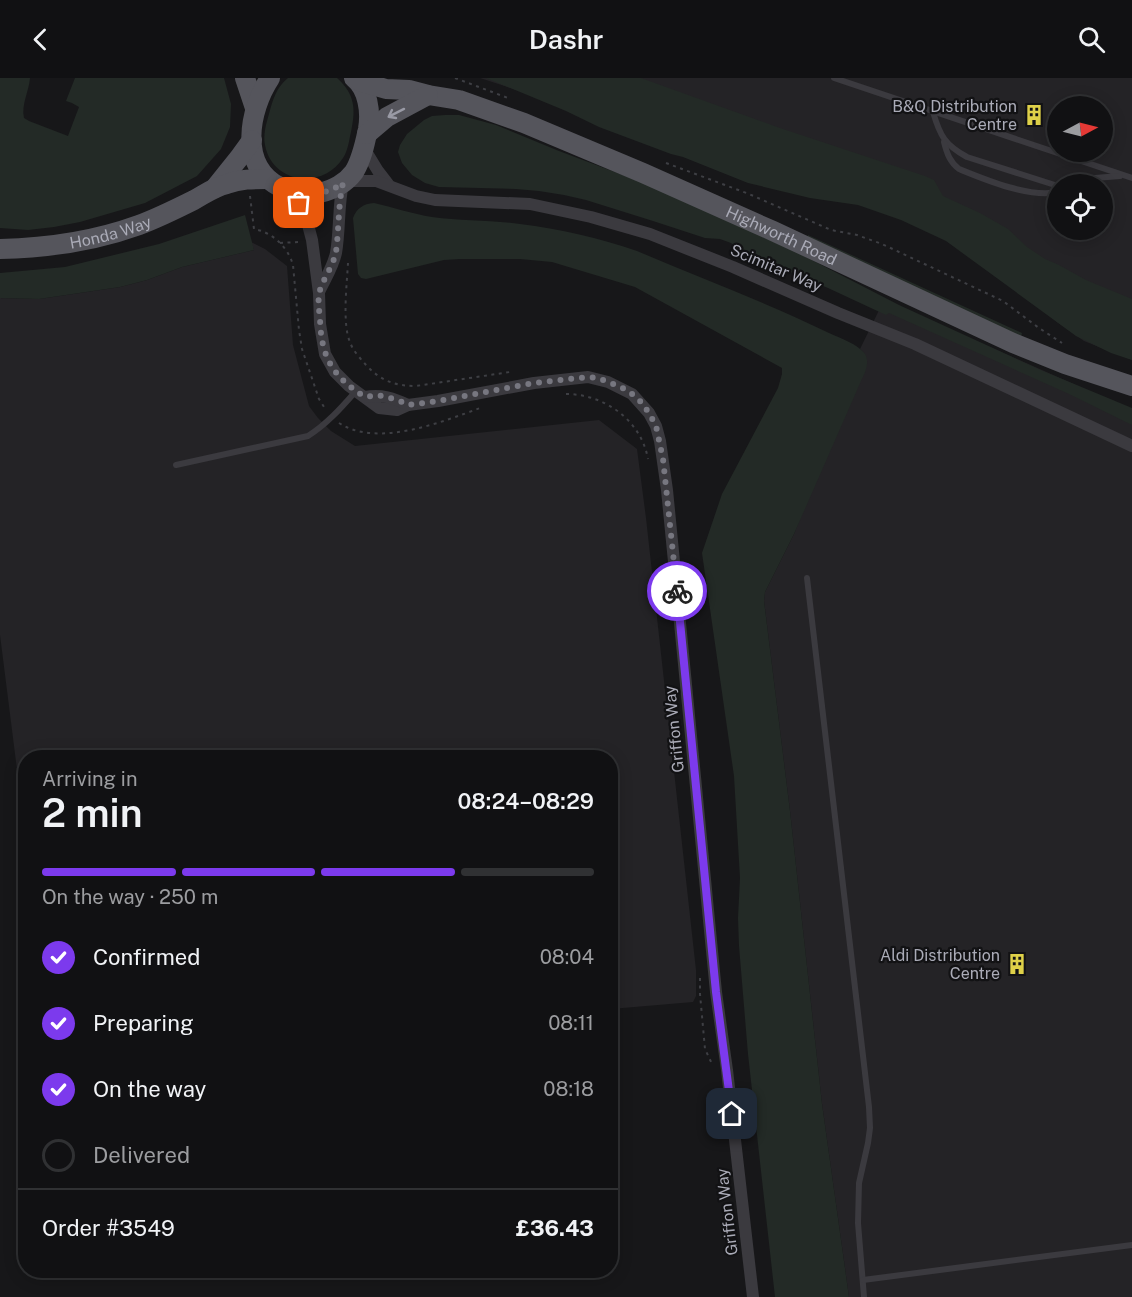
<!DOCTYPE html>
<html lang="en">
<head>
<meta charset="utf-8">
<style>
  :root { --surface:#111113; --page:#1e1f21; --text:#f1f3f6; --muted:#9c9da0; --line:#303133; --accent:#7c3aed }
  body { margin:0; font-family:"Public Sans",sans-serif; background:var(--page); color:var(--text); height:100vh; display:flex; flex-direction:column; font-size:22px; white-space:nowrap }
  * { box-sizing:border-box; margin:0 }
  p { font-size:20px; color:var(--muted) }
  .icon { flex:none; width:33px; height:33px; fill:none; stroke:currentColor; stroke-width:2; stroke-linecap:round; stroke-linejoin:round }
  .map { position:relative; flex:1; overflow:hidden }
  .panel { position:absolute; left:18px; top:672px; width:600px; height:528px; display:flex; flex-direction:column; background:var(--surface); border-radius:24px; box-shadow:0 3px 15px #0003,0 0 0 2px var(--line) }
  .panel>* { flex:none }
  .needle { width:39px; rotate:83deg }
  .controls { position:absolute; left:1047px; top:18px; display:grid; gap:12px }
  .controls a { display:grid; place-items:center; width:66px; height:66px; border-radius:50%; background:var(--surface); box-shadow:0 3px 15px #0003,0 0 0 2px var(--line); font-size:30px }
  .pin { position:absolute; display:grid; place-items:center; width:51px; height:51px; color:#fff; margin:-26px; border-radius:12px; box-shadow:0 3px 9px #0006 }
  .courier { position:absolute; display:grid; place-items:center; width:60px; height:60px; margin:-30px; border:4px solid #7c3aed; border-radius:50%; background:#fff; color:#222; box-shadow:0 2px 8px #0007 }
  .overview em { font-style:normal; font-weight:600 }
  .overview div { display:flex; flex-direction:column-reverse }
  .overview { display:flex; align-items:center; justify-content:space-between; height:102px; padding:0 24px }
  h1 { font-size:39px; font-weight:600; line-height:45px }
  .bar { display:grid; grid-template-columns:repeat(4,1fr); gap:9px 6px; align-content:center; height:72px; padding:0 24px }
  .bar i { height:8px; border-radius:4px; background:var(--line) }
  .bar .on { background:var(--accent) }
  .bar p { grid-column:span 4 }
  .line { display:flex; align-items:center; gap:15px; padding:0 24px; border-top:2px solid var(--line) }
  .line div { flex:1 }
  ol { padding:0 24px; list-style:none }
  li { display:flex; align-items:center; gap:18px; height:66px }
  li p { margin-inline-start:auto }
  li .icon { padding:6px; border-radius:50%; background:var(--accent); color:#fff; stroke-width:4 }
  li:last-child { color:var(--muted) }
  li i { width:33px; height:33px; border:3px solid var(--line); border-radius:50% }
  header { display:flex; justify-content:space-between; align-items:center; height:78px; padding:0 24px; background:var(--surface); font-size:27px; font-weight:600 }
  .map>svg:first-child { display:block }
  .built { fill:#242326; fill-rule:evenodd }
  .green { fill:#232a26 }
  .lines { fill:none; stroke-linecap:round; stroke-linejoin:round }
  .path { stroke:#3e3f44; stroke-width:2; stroke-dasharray:3 4.5; stroke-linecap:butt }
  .service { stroke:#3b3a3f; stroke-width:6 }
  .minor { stroke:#3b3a3f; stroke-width:12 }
  .primary { stroke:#55555c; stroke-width:20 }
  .oneway { stroke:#999aa5 }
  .done { stroke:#777780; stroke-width:6; stroke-dasharray:0 10.8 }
  .route { stroke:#7c3aed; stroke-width:8 }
  .labels { text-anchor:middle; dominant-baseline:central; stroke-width:4.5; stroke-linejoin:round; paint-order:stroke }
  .poi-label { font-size:16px; fill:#aaabb7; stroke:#121214; text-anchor:end }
  .street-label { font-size:16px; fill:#aaabb7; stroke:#121214 }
</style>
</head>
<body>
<header><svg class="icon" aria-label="back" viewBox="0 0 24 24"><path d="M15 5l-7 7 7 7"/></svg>Dashr<svg class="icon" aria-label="search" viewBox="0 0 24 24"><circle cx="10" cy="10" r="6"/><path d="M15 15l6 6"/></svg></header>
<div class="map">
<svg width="1132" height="1219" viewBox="0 0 1132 1219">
  <rect width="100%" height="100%" fill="#171719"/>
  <g class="built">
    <path d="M 480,0 L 1132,0 L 1132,282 L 1084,263 L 1057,244 L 942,152 ZM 1058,28 L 1102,28 L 1102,74 L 1058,74 ZM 1058,106 L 1102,106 L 1102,152 L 1058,152 Z"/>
    <path d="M 251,164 L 265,171 L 287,188 L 293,267 L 309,328 L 318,340 L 331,353 L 355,368 L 599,342 L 637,371 L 646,440 L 696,892 L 696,918 L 693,924 L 611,931 L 610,680 L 26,680 L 25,755 L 0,557 L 0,220 L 39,221 L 120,209 L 147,202 L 182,189 L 254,172 Z"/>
    <path d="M 884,222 L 1132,332 L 1132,1219 L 849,1219 L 822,1026 L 790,733 L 764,523 L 765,514 L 794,456 L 865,277 L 860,271 Z"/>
  </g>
  <g class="green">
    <path d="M 0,0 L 30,0 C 29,13 21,27 24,40 L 29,43 L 68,58 L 79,29 L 72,25 L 66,23 L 75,0 L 224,0 L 231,26 L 230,49 L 221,71 L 197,98 L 145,125 L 80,144 L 54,149 L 28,152 L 0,150 Z"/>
    <path d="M 288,0 L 337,0 C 355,16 356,31 351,54 C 349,62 348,73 343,80 C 323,112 272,106 265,67 C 263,57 266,46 269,36 C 273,21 276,10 288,0 Z"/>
    <path d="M 486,0 L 641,0 L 780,50 L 925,98 L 934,102 L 943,118 L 980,135 L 1008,151 L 1027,169 L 1045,181 L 1059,187 L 1086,202 L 1132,221 L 1132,282 L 1111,275 L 1076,258 L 946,163 L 901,142 L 858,127 L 810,120 L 748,105 L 683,79 L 671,76 L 599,49 L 566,33 Z"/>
    <path d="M 445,37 L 459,37 L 496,47 L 559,73 L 636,102 L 713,136 L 802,177 L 899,227 L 1043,293 L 1132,330 L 1132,347 L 1069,316 L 889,235 L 886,237 L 828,210 L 741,173 L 731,165 L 720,161 L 705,160 L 653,143 L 586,122 L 564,117 L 539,113 L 516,111 L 439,109 L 425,105 L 412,97 L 402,85 L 398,74 L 400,67 L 407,56 L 424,42 L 432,38 Z"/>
    <path d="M 374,125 C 393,129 412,136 432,139 C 461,143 491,142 520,146 C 560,151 599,160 637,173 C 701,200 767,225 829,255 C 840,260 858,266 865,276 C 870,285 865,295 861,303 L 794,456 L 765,514 L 764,523 L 790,733 L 822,1026 L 849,1219 L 775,1219 L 748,976 L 739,868 L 738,840 L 740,800 L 734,698 L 702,475 L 722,416 L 778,310 L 782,296 L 782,290 L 635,209 L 552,184 L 520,181 L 460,181 L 444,182 L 366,201 L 361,200 L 358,196 L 353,140 C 357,130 363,126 374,125 Z"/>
    <path d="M 245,137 L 254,172 L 182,189 L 147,202 L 120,209 L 39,221 L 0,220 L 0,195 L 65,189 L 159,166 Z"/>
    <path d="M 808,157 L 1022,255 L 1021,259 L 807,161 Z"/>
  </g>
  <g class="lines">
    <g class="path">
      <path d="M 455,0 L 508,20"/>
      <path d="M 666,85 L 749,116 L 831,152 L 857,157 L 882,166 L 1003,223 L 1039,250 L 1062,265"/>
      <path d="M 250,118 L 254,151 C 272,154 288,169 293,187 L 299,252 L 302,271 L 319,321 L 326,332"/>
      <path d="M 280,165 L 298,164"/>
      <path d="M 348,185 C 347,205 342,246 350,264 C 353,273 360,280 366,287 C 381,303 395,308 416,308 L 510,294 L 510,297"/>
      <path d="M 566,316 C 604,316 641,342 648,381"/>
      <path d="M 339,345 C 377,370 442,344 480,330"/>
      <path d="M 700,900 L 700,916 L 705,971 L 712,986"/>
    </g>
    <g class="service">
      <path d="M 834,0 L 1132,100"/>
      <path d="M 933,34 C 940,58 945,67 967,79 L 1058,108"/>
      <path d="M 944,64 C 947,76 950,84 959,91 C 986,102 1029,120 1058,114"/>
      <path d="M 1079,106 L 1095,100 L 1120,98"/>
      <path d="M 176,387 L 308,358 C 327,346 341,330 356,313"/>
      <path d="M 807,500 L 869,1029 L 870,1050 L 868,1065 L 859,1105 L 858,1145 L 864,1219"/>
      <path d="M 863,1202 L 1132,1167"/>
    </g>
    <g class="minor">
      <path d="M 364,70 L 378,93 L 388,106"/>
      <path d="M 346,103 L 376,103 L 416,118 L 435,122 L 530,126 L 591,139 L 650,156 L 733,189 L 838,235 L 915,266 L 1132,368"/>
      <path d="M 294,115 L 307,143 L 312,162 L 319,215 L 320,246 L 325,276 L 335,294 L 349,308 L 379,330 L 397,332 L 408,327 L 438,323 L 534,305 L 588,299 L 608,304 L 632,316 L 649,335 L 656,348 L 660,363 L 667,412 L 716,914 L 727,992 L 753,1219"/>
      <path d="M 319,214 C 325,201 333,189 336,175 C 340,152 338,128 343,105"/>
      <path d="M 365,319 C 381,316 394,320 408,327"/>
    </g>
    <g class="primary">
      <path d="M 245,0 L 255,30"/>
      <path d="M 270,0 C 249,32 238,88 280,109 C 292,116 306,118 320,115 C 334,111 345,106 354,94 C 362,81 365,65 368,51 C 371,34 368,11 354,0"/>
      <path id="s1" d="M 358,3 L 386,11 L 409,12 L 428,17 L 459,22 L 524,45 L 643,95 L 773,153 L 1013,265 L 1065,286 L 1132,308"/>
      <path d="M 367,56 L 387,39 L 428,17"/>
      <path d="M 215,110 L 239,80 L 252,62"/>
      <path id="s2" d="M 0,171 C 48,170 95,163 139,147 C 158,140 176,131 194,122 C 205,116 214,109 227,106 C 240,101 253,101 267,101"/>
    </g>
  </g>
  <defs><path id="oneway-shaft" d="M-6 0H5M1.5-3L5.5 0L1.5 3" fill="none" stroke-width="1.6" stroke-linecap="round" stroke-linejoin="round" transform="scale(1.5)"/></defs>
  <use class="oneway" href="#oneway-shaft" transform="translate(396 35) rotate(153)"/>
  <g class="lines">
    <path class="done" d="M 299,125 L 294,115 C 311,117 329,116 343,105 C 338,128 339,151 336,174 C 333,189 321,204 319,216 C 318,224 319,232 320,240 C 321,279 332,298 365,319 L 377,317 L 398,322 L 408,327 L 438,323 L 534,305 L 588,299 L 598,300 L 621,309 L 632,316 L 641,324 L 649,335 L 656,348 L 663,381 L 677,513"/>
    <path class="route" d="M 677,513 L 716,914 L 732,1036"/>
  </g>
  <defs>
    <symbol id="building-bare" viewBox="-9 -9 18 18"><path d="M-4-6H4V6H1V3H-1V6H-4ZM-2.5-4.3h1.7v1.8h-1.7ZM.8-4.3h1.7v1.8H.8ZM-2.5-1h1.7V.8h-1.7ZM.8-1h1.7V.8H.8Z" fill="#dfd149" stroke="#121214" stroke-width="2.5" paint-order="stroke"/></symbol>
  </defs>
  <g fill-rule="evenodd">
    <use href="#building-bare" x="1019" y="22" width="30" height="30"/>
    <use href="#building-bare" x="1002" y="871" width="30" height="30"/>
  </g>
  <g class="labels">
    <g class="poi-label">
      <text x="1017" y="28">B&amp;Q Distribution<tspan x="1017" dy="18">Centre</tspan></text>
      <text x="1000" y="877">Aldi Distribution<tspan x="1000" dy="18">Centre</tspan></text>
    </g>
    <g class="street-label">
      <text stroke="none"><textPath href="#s2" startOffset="112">Honda Way</textPath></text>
      <text stroke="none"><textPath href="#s1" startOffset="453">Highworth Road</textPath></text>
      <text transform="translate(776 190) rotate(23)">Scimitar Way</text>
      <text transform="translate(674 651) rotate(-96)">Griffon Way</text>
      <text transform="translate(727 1134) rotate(-97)">Griffon Way</text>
    </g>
  </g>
</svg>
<div class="controls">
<a><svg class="needle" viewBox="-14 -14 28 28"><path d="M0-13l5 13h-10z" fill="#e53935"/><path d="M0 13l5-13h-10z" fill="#9c9da0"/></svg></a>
<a><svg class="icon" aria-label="locate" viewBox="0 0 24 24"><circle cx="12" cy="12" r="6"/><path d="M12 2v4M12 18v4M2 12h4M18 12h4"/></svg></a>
</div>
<div class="pin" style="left:299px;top:125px;background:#ea580c"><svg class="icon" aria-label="bag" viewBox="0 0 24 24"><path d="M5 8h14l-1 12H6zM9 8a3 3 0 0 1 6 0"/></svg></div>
<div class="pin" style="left:732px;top:1036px;background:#1f2937"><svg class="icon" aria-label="home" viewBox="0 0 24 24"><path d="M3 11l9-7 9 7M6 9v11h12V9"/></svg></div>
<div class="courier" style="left:677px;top:513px"><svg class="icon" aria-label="bike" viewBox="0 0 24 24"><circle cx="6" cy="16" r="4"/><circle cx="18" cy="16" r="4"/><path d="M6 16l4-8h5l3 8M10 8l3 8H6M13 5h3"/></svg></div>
<section class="panel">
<div class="overview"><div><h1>2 min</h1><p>Arriving in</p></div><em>08:24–08:29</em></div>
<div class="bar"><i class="on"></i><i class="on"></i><i class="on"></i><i></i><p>On the way · 250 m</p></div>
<ol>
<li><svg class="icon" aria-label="check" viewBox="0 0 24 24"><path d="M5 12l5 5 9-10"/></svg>Confirmed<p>08:04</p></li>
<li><svg class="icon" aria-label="check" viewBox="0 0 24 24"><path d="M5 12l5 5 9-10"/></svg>Preparing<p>08:11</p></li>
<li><svg class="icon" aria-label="check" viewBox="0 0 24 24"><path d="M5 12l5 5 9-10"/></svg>On the way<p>08:18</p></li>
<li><i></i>Delivered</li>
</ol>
<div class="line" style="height:78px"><div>Order #3549</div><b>£36.43</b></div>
</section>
</div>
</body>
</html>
